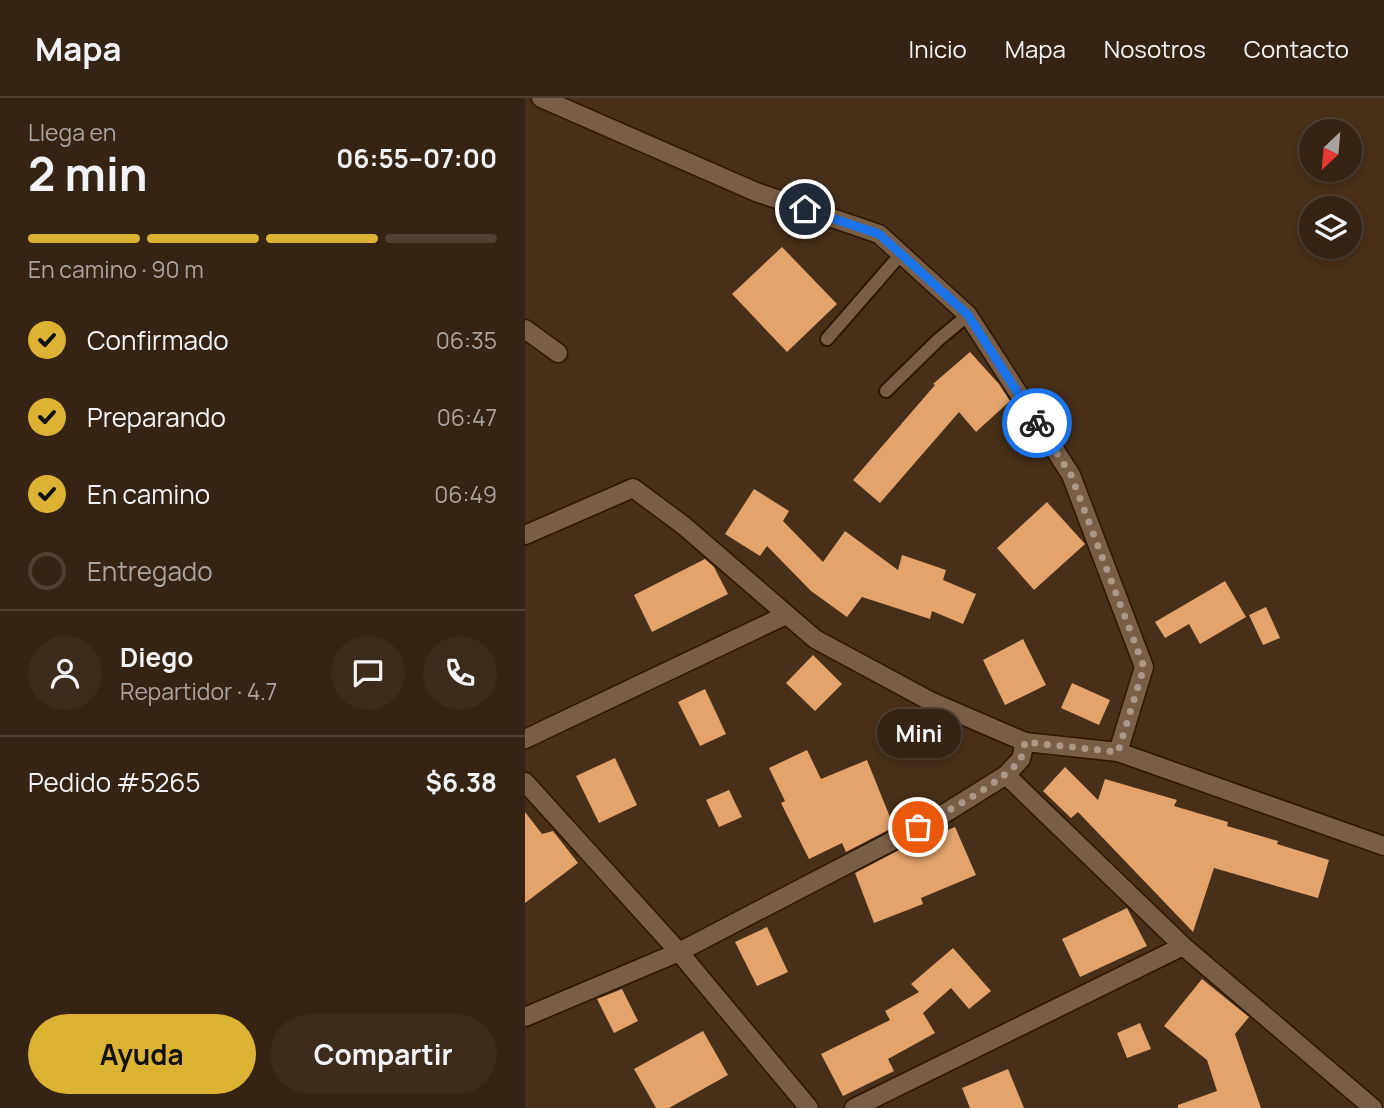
<!DOCTYPE html>
<html lang="es">
<head>
<meta charset="utf-8">
<style>
  :root { --surface:#352313; --page:#3d2b1c; --text:#f1f3f6; --muted:#aaa4a0; --line:#4f4033; --accent:#dcb233 }
  body { margin:0; font-family:Manrope,sans-serif; background:var(--page); color:var(--text); height:100vh; display:flex; flex-direction:column; font-size:26px; white-space:nowrap }
  * { box-sizing:border-box; margin:0 }
  p { font-size:23px; color:var(--muted) }
  .icon { flex:none; width:38px; height:38px; fill:none; stroke:currentColor; stroke-width:2; stroke-linecap:round; stroke-linejoin:round }
  .map { position:relative; flex:1; overflow:hidden }
  .drawer { display:flex; flex-direction:column; background:var(--surface); width:525px }
  .drawer>* { flex:none }
  .needle { width:46px; rotate:206deg }
  .tools { position:absolute; left:774px; top:21px; display:grid; gap:14px }
  .tools a { display:grid; place-items:center; width:63px; height:63px; border-radius:50%; background:var(--surface); box-shadow:0 4px 10px #0003,0 0 0 2px var(--line); font-size:35px }
  .pin { position:absolute; display:grid; place-items:center; width:60px; height:60px; color:#fff; margin:-30px; border:4px solid #fff; border-radius:50%; box-shadow:0 2px 7px #0007 }
  .courier { position:absolute; display:grid; place-items:center; width:70px; height:70px; margin:-35px; border:5px solid #1a73e8; border-radius:50%; background:#fff; color:#222; box-shadow:0 2px 9px #0007 }
  .bubble { position:absolute; height:49px; border-radius:24px; background:var(--surface); box-shadow:0 4px 10px #0003,0 0 0 2px var(--line); font-size:23px; font-weight:700; line-height:49px; text-align:center }
  .head em { font-style:normal; font-weight:700 }
  .head div { display:flex; flex-direction:column-reverse }
  .head { display:flex; align-items:center; justify-content:space-between; height:119px; padding:0 28px }
  h1 { font-size:46px; font-weight:700; line-height:52px }
  .bar { display:grid; grid-template-columns:repeat(4,1fr); gap:10px 7px; align-content:center; height:84px; padding:0 28px }
  .bar i { height:9px; border-radius:5px; background:var(--line) }
  .bar .selected { background:var(--accent) }
  .bar p { grid-column:span 4 }
  .line { display:flex; align-items:center; gap:18px; padding:0 28px; border-top:2px solid var(--line) }
  .line div { flex:1 }
  .round { display:grid; place-items:center; flex:none; width:74px; height:74px; border-radius:37px; background:var(--page) }
  ol { padding:0 28px; list-style:none }
  li { display:flex; align-items:center; gap:21px; height:77px }
  li p { margin-inline-start:auto }
  li .icon { padding:7px; border-radius:50%; background:var(--accent); color:#111; stroke-width:4 }
  li:last-child { color:var(--muted) }
  li i { width:38px; height:38px; border:4px solid var(--line); border-radius:50% }
  .cta { display:flex; gap:14px; margin-top:auto; padding:14px 28px }
  .cta a { flex:1; height:80px; border-radius:42px; background:var(--accent); color:#111; font-size:28px; font-weight:700; line-height:80px; text-align:center }
  .cta a+a { background:var(--page); color:var(--text) }
  header { display:flex; align-items:center; gap:42px; box-sizing:border-box; height:98px; padding:0 35px; background:var(--surface); border-bottom:2px solid var(--line) }
  header strong { font-size:33px }
  nav { display:flex; gap:38px; margin-inline-start:auto; font-size:24px }
  main { display:flex; flex:1; min-height:0 }
  .map>svg:first-child { display:block }
  .building { fill:#e3a36b }
  .lines { fill:none; stroke-linecap:round; stroke-linejoin:round }
  .lane-casing { stroke:#2d1602; stroke-width:16 }
  .street-casing { stroke:#2d1602; stroke-width:21 }
  .lane { stroke:#795e47; stroke-width:12 }
  .street { stroke:#795e47; stroke-width:18 }
  .done { stroke:#ab9888; stroke-width:7; stroke-dasharray:0 12.6 }
  .route { stroke:#1a73e8; stroke-width:9 }
</style>
</head>
<body>
<header>
<strong>Mapa</strong>
<nav><a>Inicio</a><a>Mapa</a><a>Nosotros</a><a>Contacto</a></nav>
</header>
<main>
<section class="drawer">
<div class="head"><div><h1>2 min</h1><p>Llega en</p></div><em>06:55–07:00</em></div>
<div class="bar"><i class="selected"></i><i class="selected"></i><i class="selected"></i><i></i><p>En camino · 90 m</p></div>
<ol>
<li><svg class="icon" aria-label="check" viewBox="0 0 24 24"><path d="M5 12l5 5 9-10"/></svg>Confirmado<p>06:35</p></li>
<li><svg class="icon" aria-label="check" viewBox="0 0 24 24"><path d="M5 12l5 5 9-10"/></svg>Preparando<p>06:47</p></li>
<li><svg class="icon" aria-label="check" viewBox="0 0 24 24"><path d="M5 12l5 5 9-10"/></svg>En camino<p>06:49</p></li>
<li><i></i>Entregado</li>
</ol>
<div class="line" style="height:126px"><a class="round"><svg class="icon" aria-label="person" viewBox="0 0 24 24"><circle cx="12" cy="8" r="4"/><path d="M4 21q1-7 8-7t8 7"/></svg></a><div><b>Diego</b><p>Repartidor · 4.7</p></div><a class="round"><svg class="icon" aria-label="chat" viewBox="0 0 24 24"><path d="M4 5h16v11H9l-5 4z"/></svg></a><a class="round"><svg class="icon" aria-label="phone" viewBox="0 0 24 24"><path d="M5 4h4l2 5-3 2q2 4 5 5l2-3 5 2v4C11 20 4 13 5 4z"/></svg></a></div>
<div class="line" style="height:91px"><div>Pedido #5265</div><b>$6.38</b></div>
<div class="cta"><a>Ayuda</a><a>Compartir</a></div>
</section>
<div class="map">
<svg width="859" height="1010" viewBox="0 0 859 1010">
  <rect width="100%" height="100%" fill="#472f19"/>
  <g class="building">
    <path d="M 257,149 L 312,206 L 262,254 L 207,196 Z"/>
    <path d="M 445,254 L 474,286 L 485,303 L 451,334 L 434,314 L 355,405 L 328,382 L 410,287 L 408,286 Z"/>
    <path d="M 229,391 L 264,413 L 258,423 L 298,464 L 320,433 L 373,472 L 377,457 L 421,472 L 418,482 L 451,496 L 438,526 L 407,513 L 405,521 L 337,499 L 322,519 L 286,493 L 242,448 L 235,458 L 200,436 Z"/>
    <path d="M 522,404 L 560,446 L 509,492 L 472,450 Z"/>
    <path d="M 180,461 L 189,469 L 203,496 L 127,534 L 109,497 Z"/>
    <path d="M 700,483 L 721,519 L 675,546 L 664,526 L 640,540 L 630,524 Z"/>
    <path d="M 741,509 L 755,540 L 738,547 L 724,517 Z"/>
    <path d="M 498,541 L 521,587 L 480,607 L 458,562 Z"/>
    <path d="M 288,557 L 317,586 L 290,613 L 261,585 Z"/>
    <path d="M 547,585 L 585,602 L 574,627 L 536,610 Z"/>
    <path d="M 180,591 L 201,636 L 175,648 L 153,604 Z"/>
    <path d="M 282,652 L 296,681 L 342,662 L 369,729 L 321,754 L 317,745 L 284,761 L 256,705 L 260,703 L 244,670 Z"/>
    <path d="M 90,660 L 112,707 L 74,725 L 51,678 Z"/>
    <path d="M 540,669 L 573,702 L 580,681 L 652,702 L 649,708 L 703,724 L 702,728 L 753,743 L 752,746 L 804,762 L 793,800 L 689,770 L 668,834 L 553,714 L 546,720 L 518,693 Z"/>
    <path d="M 204,692 L 217,719 L 194,729 L 181,702 Z"/>
    <path d="M 0,714 L 17,736 L 28,733 L 53,765 L 0,805 Z"/>
    <path d="M 430,729 L 451,777 L 396,800 L 398,806 L 349,825 L 330,775 L 378,750 Z"/>
    <path d="M 602,810 L 622,848 L 555,879 L 537,841 Z"/>
    <path d="M 242,829 L 263,874 L 232,888 L 210,844 Z"/>
    <path d="M 428,850 L 466,893 L 444,911 L 426,890 L 398,915 L 410,935 L 363,961 L 369,973 L 318,998 L 296,956 L 365,922 L 360,913 L 394,894 L 386,886 Z"/>
    <path d="M 677,881 L 724,919 L 710,936 L 736,1010 L 653,1010 L 653,1007 L 692,993 L 682,962 L 639,928 Z"/>
    <path d="M 97,891 L 113,923 L 89,935 L 72,901 Z"/>
    <path d="M 615,925 L 626,951 L 602,960 L 592,935 Z"/>
    <path d="M 178,933 L 203,977 L 144,1010 L 131,1010 L 109,971 Z"/>
    <path d="M 483,971 L 499,1010 L 445,1010 L 437,990 Z"/>
  </g>
  <g class="lines">
    <defs>
      <g id="lane">
        <path d="M 302,241 L 376,156"/>
        <path d="M 361,293 L 413,242 L 443,217"/>
      </g>
      <g id="street">
        <path d="M 16,0 L 231,94 L 354,136 L 443,217 L 546,377 L 619,569 L 593,654"/>
        <path d="M 0,231 L 33,255"/>
        <path d="M 0,437 L 108,390 L 158,427 L 290,541 L 405,603 L 500,644"/>
        <path d="M 0,641 L 261,517"/>
        <path d="M 481,677 L 658,848 L 848,1010"/>
        <path d="M 0,684 L 154,854 L 284,1010"/>
        <path d="M 0,919 L 154,854 L 417,717 L 481,677 L 496,661 L 500,644 L 593,654 L 859,748"/>
        <path d="M 329,1010 L 658,848"/>
      </g>
    </defs>
    <use href="#lane" class="lane-casing"/>
    <use href="#street" class="street-casing"/>
    <use href="#lane" class="lane"/>
    <use href="#street" class="street"/>
  </g>
  <g class="lines">
    <path class="done" d="M 393,729 C 414,718 487,679 496,660 C 498,655 499,649 500,644 L 593,654 L 619,569 L 546,377 L 512,325"/>
    <path class="route" d="M 280,111 L 354,136 L 443,217 L 512,325"/>
  </g>
</svg>
<div class="tools">
<a><svg class="needle" viewBox="-14 -14 28 28"><path d="M0-13l5 13h-10z" fill="#e53935"/><path d="M0 13l5-13h-10z" fill="#aaa4a0"/></svg></a>
<a><svg class="icon" aria-label="layers" viewBox="0 0 24 24"><path d="M12 4l9 5-9 5-9-5zM3 14l9 5 9-5"/></svg></a>
</div>
<div class="pin" style="left:393px;top:729px;background:#ea580c"><svg class="icon" aria-label="bag" viewBox="0 0 24 24"><path d="M5 8h14l-1 12H6zM9 8a3 3 0 0 1 6 0"/></svg></div>
<div class="pin" style="left:280px;top:111px;background:#1f2937"><svg class="icon" aria-label="home" viewBox="0 0 24 24"><path d="M3 11l9-7 9 7M6 9v11h12V9"/></svg></div>
<div class="courier" style="left:512px;top:325px"><svg class="icon" aria-label="bike" viewBox="0 0 24 24"><circle cx="6" cy="16" r="4"/><circle cx="18" cy="16" r="4"/><path d="M6 16l4-8h5l3 8M10 8l3 8H6M13 5h3"/></svg></div>
<div class="bubble" style="left:352px;top:611px;width:84px">Mini</div>
</div>
</main>
</body>
</html>
